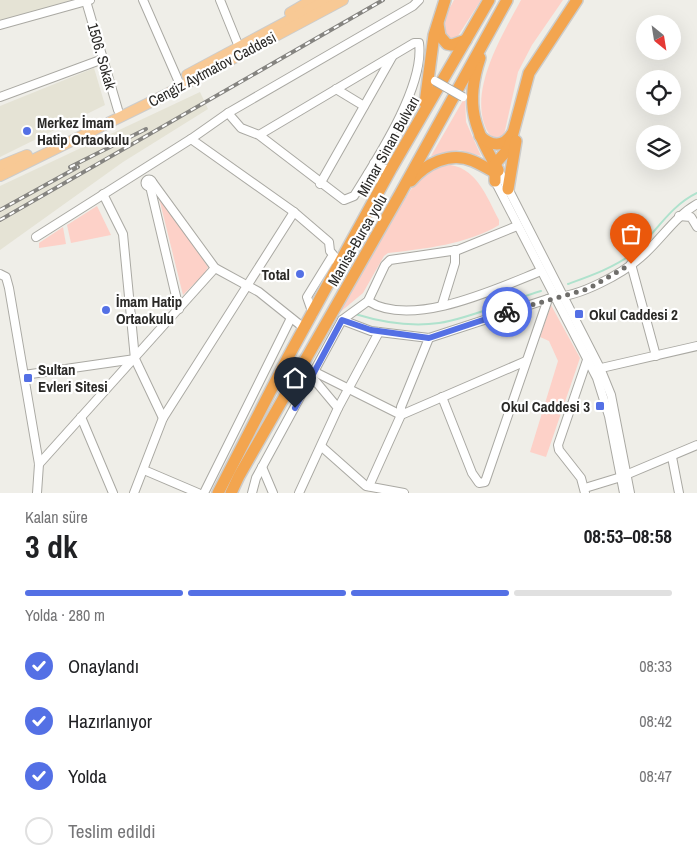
<!DOCTYPE html>
<html lang="tr">
<head>
<meta charset="utf-8">
<style>
  :root { --surface:#fff; --page:#f6f6f6; --text:#202124; --muted:#757577; --line:#e0e0e0; --accent:#5470e5 }
  body { margin:0; font-family:"Archivo Narrow",sans-serif; background:var(--page); color:var(--text); height:100vh; display:flex; flex-direction:column; font-size:19px; white-space:nowrap }
  * { box-sizing:border-box; margin:0 }
  p { font-size:16px; color:var(--muted) }
  .icon { flex:none; width:28px; height:28px; fill:none; stroke:currentColor; stroke-width:2; stroke-linecap:round; stroke-linejoin:round }
  .map { position:relative; height:493px; overflow:hidden }
  .side { display:flex; flex-direction:column; background:var(--surface); flex:1 }
  .side>* { flex:none }
  .needle { width:32px; rotate:150deg }
  .buttons { position:absolute; left:636px; top:15px; display:grid; gap:10px }
  .buttons a { display:grid; place-items:center; width:45px; height:45px; border-radius:50%; background:var(--surface); box-shadow:0 5px 20px #0002; font-size:25px }
  .pin { position:absolute; display:grid; place-items:center; width:42px; height:42px; color:#fff; margin:-51px -21px; border-radius:50% 50% 50% 0; rotate:-45deg; box-shadow:0 0 5px #0007 }
  .pin .icon { rotate:45deg }
  .courier { position:absolute; display:grid; place-items:center; width:50px; height:50px; margin:-25px; border:4px solid #5470e5; border-radius:50%; background:#fff; color:#222; box-shadow:0 1px 6px #0007 }
  .overview em { font-style:normal; font-weight:700 }
  .overview div { display:flex; flex-direction:column-reverse }
  .overview { display:flex; align-items:center; justify-content:space-between; height:85px; padding:0 25px }
  h1 { font-size:32px; font-weight:700; line-height:38px }
  .bar { display:grid; grid-template-columns:repeat(4,1fr); gap:8px 5px; align-content:center; height:60px; padding:0 25px }
  .bar i { height:6px; border-radius:4px; background:var(--line) }
  .bar .on { background:var(--accent) }
  .bar p { grid-column:span 4 }
  ol { padding:0 25px; list-style:none }
  li { display:flex; align-items:center; gap:15px; height:55px }
  li p { margin-inline-start:auto }
  li .icon { padding:5px; border-radius:50%; background:var(--accent); color:#fff; stroke-width:4 }
  li:last-child { color:var(--muted) }
  li i { width:28px; height:28px; border:2px solid var(--line); border-radius:50% }
  .map>svg:first-child { display:block }
  .built { fill:#e5e3d5 }
  .green { fill:#fdd1c8 }
  .lines { fill:none; stroke-linecap:round; stroke-linejoin:round }
  .stream { stroke:#afe2cd; stroke-width:2 }
  .minor-casing { stroke:#aaa9a3; stroke-width:10 }
  .major-casing { stroke:#cccccb; stroke-width:12 }
  .highway-casing { stroke:#cccccb; stroke-width:14 }
  .minor { stroke:#fff; stroke-width:8 }
  .major { stroke:#f8c995; stroke-width:10 }
  .highway { stroke:#f3a54f; stroke-width:11 }
  .rail-casing { stroke:#858480; stroke-width:4 }
  .rail { stroke:#fff; stroke-width:2; stroke-dasharray:5.5; stroke-linecap:butt }
  .minor-bridge-casing { stroke:#aaa9a3; stroke-width:10; stroke-linecap:butt }
  .minor-bridge { stroke:#fff; stroke-width:8 }
  .done { stroke:#6f6e6b; stroke-width:5; stroke-dasharray:0 9 }
  .route { stroke:#5470e5; stroke-width:6 }
  .poi-dot { fill:#5470e5; stroke:#fff; stroke-width:2 }
  .labels { text-anchor:middle; dominant-baseline:central; stroke-width:4.5; stroke-linejoin:round; paint-order:stroke }
  .street-label { font-size:15px; fill:#2a2927; stroke:#fff }
  .poi-label { font-size:15px; font-weight:bold; fill:#2a2927; stroke:#fff; text-anchor:start }
</style>
</head>
<body>
<div class="map">
<svg width="697" height="493" viewBox="0 0 697 493">
  <rect width="100%" height="100%" fill="#efeee8"/>
  <g class="built">
    <path d="M 0,0 L 72,0 L 0,22 Z"/>
    <path d="M 94,68 L 105,105 L 0,157 L 0,106 Z"/>
    <path d="M 200,92 L 208,109 L 123,162 L 0,250 L 0,186 Z"/>
  </g>
  <g class="green">
    <path d="M 454,0 L 481,0 L 456,39 L 450,39 C 438,26 447,13 454,0 Z"/>
    <path d="M 521,0 L 563,0 L 532,45 L 518,72 L 504,135 C 498,138 491,138 488,132 C 466,93 503,34 521,0 Z"/>
    <path d="M 465,97 L 466,122 L 481,156 L 460,150 L 431,156 Z"/>
    <path d="M 441,165 C 475,162 486,196 499,220 L 499,225 C 468,244 424,249 388,253 L 384,256 L 363,293 L 339,313 L 381,237 L 415,183 L 428,172 Z"/>
    <path d="M 158,194 L 208,267 L 205,273 L 183,295 Z"/>
    <path d="M 97,206 L 111,235 L 71,243 L 67,225 Z"/>
    <path d="M 63,227 L 66,244 L 39,248 L 39,243 Z"/>
    <path d="M 551,305 L 580,358 L 546,457 L 530,452 L 558,361 L 549,341 L 540,337 Z"/>
  </g>
  <g class="lines">
    <g class="stream">
      <path d="M 568,284 C 590,276 613,268 632,254 C 655,235 668,207 697,193"/>
      <path d="M 355,314 C 381,322 411,327 439,323 C 468,319 511,300 541,291"/>
    </g>
    <defs>
      <g id="minor">
        <path d="M 143,0 L 178,80"/>
        <path d="M 220,0 L 239,47"/>
        <path d="M 86,1 L 118,110"/>
        <path d="M 0,25 L 90,0"/>
        <path d="M 336,89 L 364,106"/>
        <path d="M 0,97 L 103,59"/>
        <path d="M 228,113 L 241,128 L 259,135 L 344,200 L 354,196 C 377,159 425,86 419,43 L 414,43 L 259,135"/>
        <path d="M 374,163 L 382,169 L 391,169"/>
        <path d="M 499,171 L 600,368 L 611,395 L 630,493"/>
        <path d="M 368,174 L 375,175 L 383,184"/>
        <circle cx="149" cy="183" r="3.5"/>
        <path d="M 495,181 L 597,378 L 609,416 L 624,493"/>
        <path d="M 153,183 L 215,268 L 259,292 L 304,328"/>
        <path d="M 320,184 L 392,57"/>
        <path d="M 150,186 L 179,309"/>
        <path d="M 103,194 L 123,234 L 135,359 L 163,418"/>
        <path d="M 679,216 L 691,217 L 697,227"/>
        <path d="M 36,237 L 191,139"/>
        <path d="M 340,263 L 330,251 L 329,242 L 294,212 L 191,139 L 228,113 L 413,6 L 419,0"/>
        <path d="M 631,264 L 656,356"/>
        <path d="M 0,274 L 6,277 L 9,288 L 39,464 L 37,493"/>
        <path d="M 368,301 C 412,329 498,288 541,271"/>
        <path d="M 442,305 L 455,263 L 455,250"/>
        <path d="M 313,314 L 307,297 L 331,258 L 338,262"/>
        <path d="M 342,320 L 371,331 L 429,338 L 554,297 C 579,297 622,274 641,257 C 661,240 674,217 697,204"/>
        <path d="M 597,369 L 697,346"/>
        <path d="M 315,372 L 401,415 L 401,407 L 429,338"/>
        <path d="M 24,375 L 135,359"/>
        <path d="M 442,397 L 472,473 L 479,483 L 485,482 L 548,299"/>
        <path d="M 338,408 L 379,332"/>
        <path d="M 81,417 L 113,493"/>
        <path d="M 322,447 L 366,486 L 404,493"/>
        <path d="M 672,457 L 679,493"/>
        <path d="M 39,464 L 215,268"/>
        <path d="M 262,467 L 273,493"/>
        <path d="M 144,470 L 198,493"/>
        <path d="M 369,486 L 401,415 L 526,361"/>
        <path d="M 585,488 L 621,477 L 697,445"/>
        <path d="M 134,493 L 163,418 L 294,212"/>
        <path d="M 204,493 L 291,318"/>
        <path d="M 252,493 L 256,478 L 342,320 L 368,301 L 385,265 L 390,260 L 458,250 L 517,226"/>
        <path d="M 299,493 L 338,408 L 312,377"/>
        <path d="M 585,493 L 581,478 L 559,450 L 558,445 L 587,360"/>
      </g>
      <g id="major">
        <path d="M 290,13 L 312,0"/>
        <path d="M 187,75 L 327,0"/>
        <path d="M 0,166 L 27,155"/>
        <path d="M 0,176 L 163,96 L 343,0"/>
      </g>
      <g id="highway">
        <path d="M 438,24 L 440,36 L 447,44 L 452,45 L 466,40"/>
        <path d="M 480,58 C 464,106 475,129 498,170"/>
        <path d="M 425,103 L 434,35 L 445,0"/>
        <path d="M 480,136 C 491,146 503,148 512,134"/>
        <path d="M 411,181 C 425,164 450,151 473,161 C 480,164 487,168 494,172 L 498,171"/>
        <path d="M 495,181 L 495,164 L 509,148 L 529,73 L 577,0"/>
        <path d="M 508,189 L 516,141"/>
        <path d="M 218,493 L 287,359 L 391,169 L 489,0"/>
        <path d="M 231,493 L 239,476 L 400,194 L 507,0"/>
      </g>
    </defs>
    <use href="#minor" class="minor-casing"/>
    <use href="#major" class="major-casing"/>
    <use href="#highway" class="highway-casing"/>
    <use href="#minor" class="minor"/>
    <use href="#major" class="major"/>
    <use href="#highway" class="highway"/>
    <defs>
      <g id="rail">
        <path d="M 70,167 L 146,129"/>
        <path d="M 0,210 L 78,167"/>
        <path d="M 0,220 L 383,0"/>
      </g>
    </defs>
    <use href="#rail" class="rail-casing"/>
    <use href="#rail" class="rail"/>
    <defs>
      <path id="minor-bridge" d="M 435,81 L 463,97"/>
    </defs>
    <use href="#minor-bridge" class="minor-bridge-casing"/>
    <use href="#minor-bridge" class="minor-bridge"/>
  </g>
  <g class="lines">
    <path class="done" d="M 507,312 L 588,289 L 631,264"/>
    <path class="route" d="M 295,408 L 342,320 L 371,330 L 429,338 L 507,312"/>
  </g>
  <g class="poi-dot">
    <circle cx="27" cy="131" r="5"/>
    <circle cx="300" cy="274" r="5"/>
    <circle cx="106" cy="310" r="5"/>
    <rect x="574" y="309" width="10" height="10" rx="2.5"/>
    <rect x="23" y="373" width="10" height="10" rx="2.5"/>
    <rect x="595" y="401" width="10" height="10" rx="2.5"/>
  </g>
  <g class="labels">
    <g class="street-label">
      <text transform="translate(102 56) rotate(74)">1506. Sokak</text>
      <text transform="translate(212 69) rotate(-28)">Cengiz Aytmatov Caddesi</text>
      <text transform="translate(388 146) rotate(-61)">Mimar Sinan Bulvarı</text>
      <text transform="translate(357 240) rotate(-60)">Manisa-Bursa yolu</text>
    </g>
    <g class="poi-label">
      <text x="37" y="122">Merkez İmam<tspan x="37" dy="17">Hatip Ortaokulu</tspan></text>
      <text x="290" y="274" text-anchor="end">Total</text>
      <text x="116" y="301">İmam Hatip<tspan x="116" dy="17">Ortaokulu</tspan></text>
      <text x="589" y="314">Okul Caddesi 2</text>
      <text x="38" y="369">Sultan<tspan x="38" dy="17">Evleri Sitesi</tspan></text>
      <text x="590" y="406" text-anchor="end">Okul Caddesi 3</text>
    </g>
  </g>
</svg>
<div class="buttons">
<a><svg class="needle" viewBox="-14 -14 28 28"><path d="M0-13l5 13h-10z" fill="#e53935"/><path d="M0 13l5-13h-10z" fill="#757577"/></svg></a>
<a><svg class="icon" aria-label="locate" viewBox="0 0 24 24"><circle cx="12" cy="12" r="6"/><path d="M12 2v4M12 18v4M2 12h4M18 12h4"/></svg></a>
<a><svg class="icon" aria-label="layers" viewBox="0 0 24 24"><path d="M12 4l9 5-9 5-9-5zM3 14l9 5 9-5"/></svg></a>
</div>
<div class="pin" style="left:631px;top:264px;background:#ea580c"><svg class="icon" aria-label="bag" viewBox="0 0 24 24"><path d="M5 8h14l-1 12H6zM9 8a3 3 0 0 1 6 0"/></svg></div>
<div class="pin" style="left:295px;top:408px;background:#1f2937"><svg class="icon" aria-label="home" viewBox="0 0 24 24"><path d="M3 11l9-7 9 7M6 9v11h12V9"/></svg></div>
<div class="courier" style="left:507px;top:312px"><svg class="icon" aria-label="bike" viewBox="0 0 24 24"><circle cx="6" cy="16" r="4"/><circle cx="18" cy="16" r="4"/><path d="M6 16l4-8h5l3 8M10 8l3 8H6M13 5h3"/></svg></div>
</div>
<section class="side">
<div class="overview"><div><h1>3 dk</h1><p>Kalan süre</p></div><em>08:53–08:58</em></div>
<div class="bar"><i class="on"></i><i class="on"></i><i class="on"></i><i></i><p>Yolda · 280 m</p></div>
<ol>
<li><svg class="icon" aria-label="check" viewBox="0 0 24 24"><path d="M5 12l5 5 9-10"/></svg>Onaylandı<p>08:33</p></li>
<li><svg class="icon" aria-label="check" viewBox="0 0 24 24"><path d="M5 12l5 5 9-10"/></svg>Hazırlanıyor<p>08:42</p></li>
<li><svg class="icon" aria-label="check" viewBox="0 0 24 24"><path d="M5 12l5 5 9-10"/></svg>Yolda<p>08:47</p></li>
<li><i></i>Teslim edildi</li>
</ol>
</section>
</body>
</html>
